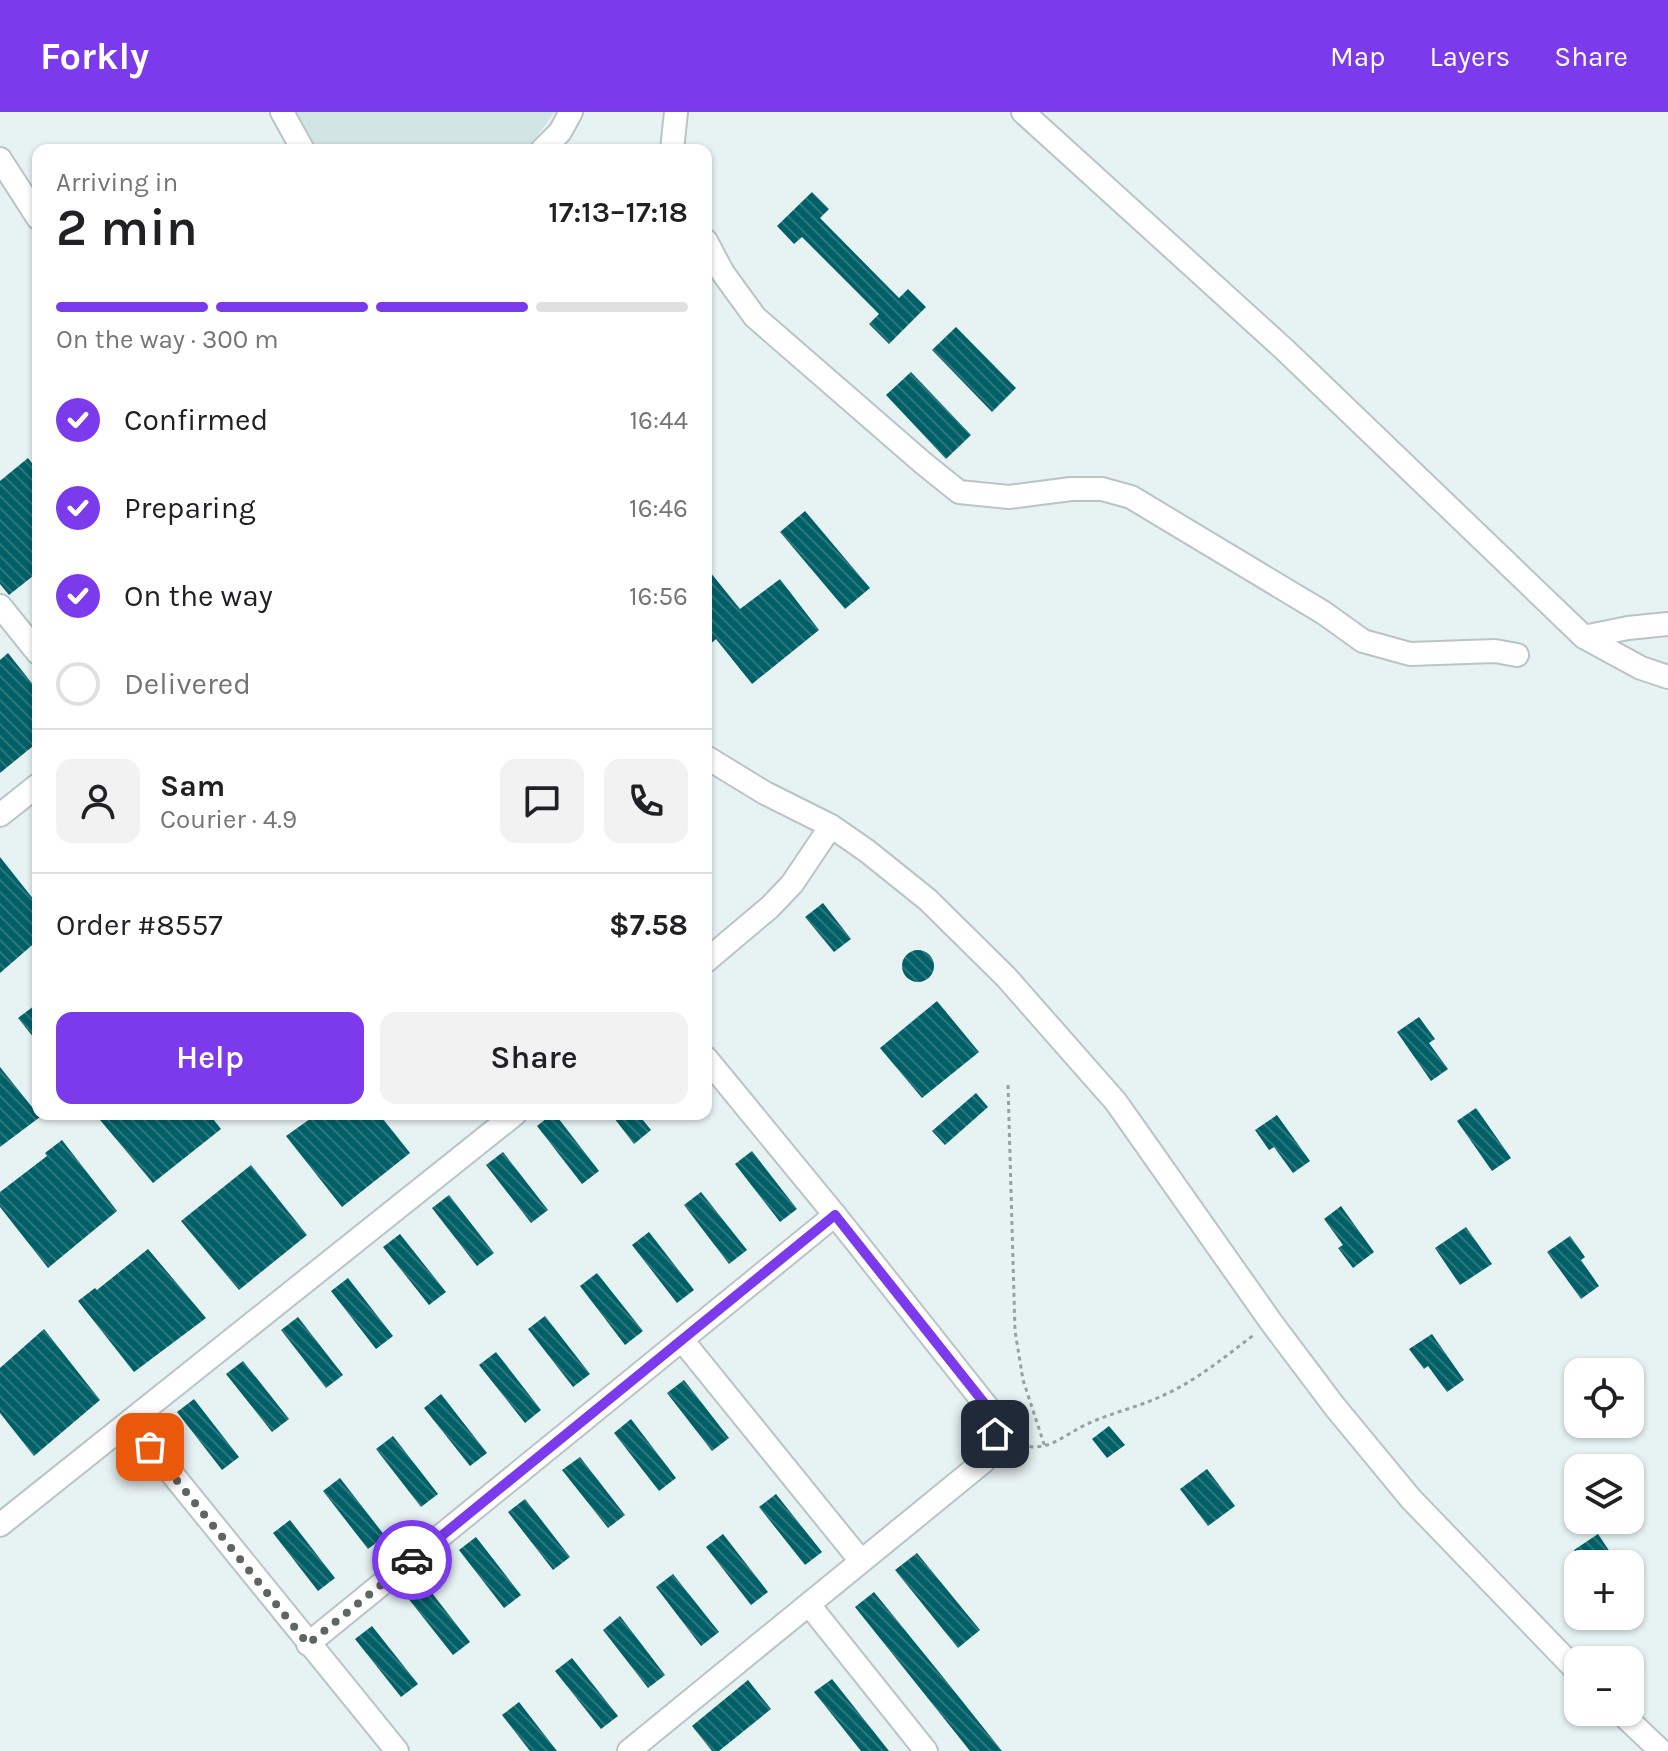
<!DOCTYPE html>
<html lang="en">
<head>
<meta charset="utf-8">
<style>
  :root { --surface:#fff; --page:#f2f2f2; --text:#202124; --muted:#757577; --line:#e0e0e0; --accent:#7c3aed }
  body { margin:0; font-family:Karla,sans-serif; background:var(--page); color:var(--text); height:100vh; display:flex; flex-direction:column; font-size:30px; white-space:nowrap }
  * { box-sizing:border-box; margin:0 }
  p { font-size:26px; color:var(--muted) }
  .icon { flex:none; width:44px; height:44px; fill:none; stroke:currentColor; stroke-width:2; stroke-linecap:round; stroke-linejoin:round }
  .map { position:relative; flex:1; overflow:hidden }
  .sheet { position:absolute; left:32px; top:32px; width:680px; height:976px; display:flex; flex-direction:column; background:var(--surface); border-radius:16px; box-shadow:0 2px 6px #0004 }
  .sheet>* { flex:none }
  .tools { position:absolute; left:1564px; top:1246px; display:grid; gap:16px }
  .tools a { display:grid; place-items:center; width:80px; height:80px; border-radius:16px; background:var(--surface); box-shadow:0 2px 6px #0004; font-size:40px }
  .pin { position:absolute; display:grid; place-items:center; width:68px; height:68px; color:#fff; margin:-34px; border-radius:16px; box-shadow:0 4px 12px #0006 }
  .courier { position:absolute; display:grid; place-items:center; width:80px; height:80px; margin:-40px; border:6px solid #7c3aed; border-radius:50%; background:#fff; color:#222; box-shadow:0 2px 10px #0007 }
  .overview em { font-style:normal; font-weight:600 }
  .overview div { display:flex; flex-direction:column-reverse }
  .overview { display:flex; align-items:center; justify-content:space-between; height:136px; padding:0 24px }
  h1 { font-size:52px; font-weight:600; line-height:60px }
  .bar { display:grid; grid-template-columns:repeat(4,1fr); gap:12px 8px; align-content:center; height:96px; padding:0 24px }
  .bar i { height:10px; border-radius:6px; background:var(--line) }
  .bar .selected { background:var(--accent) }
  .bar p { grid-column:span 4 }
  .line { display:flex; align-items:center; gap:20px; padding:0 24px; border-top:2px solid var(--line) }
  .line div { flex:1 }
  .round { display:grid; place-items:center; flex:none; width:84px; height:84px; border-radius:16px; background:var(--page) }
  ol { padding:0 24px; list-style:none }
  li { display:flex; align-items:center; gap:24px; height:88px }
  li p { margin-inline-start:auto }
  li .icon { padding:8px; border-radius:50%; background:var(--accent); color:#fff; stroke-width:4 }
  li:last-child { color:var(--muted) }
  li i { width:44px; height:44px; border:4px solid var(--line); border-radius:50% }
  .cta { display:flex; gap:16px; margin-top:auto; padding:16px 24px }
  .cta a { flex:1; height:92px; border-radius:16px; background:var(--accent); color:#fff; font-size:32px; font-weight:600; line-height:92px; text-align:center }
  .cta a+a { background:var(--page); color:var(--text) }
  header { display:flex; align-items:center; gap:48px; box-sizing:border-box; height:112px; padding:0 40px; background:var(--accent); color:#fff }
  header strong { font-size:38px }
  nav { display:flex; gap:44px; margin-inline-start:auto; font-size:28px }
  .map>svg:first-child { display:block }
  .built { fill:#d1e5e5 }
  .building { fill:url(#building-back-hatch) }
  .lines { fill:none; stroke-linecap:round; stroke-linejoin:round }
  .minor-casing { stroke:#bac4c5; stroke-width:26 }
  .path { stroke:#98a1a1; stroke-width:3; stroke-dasharray:4 4; stroke-linecap:butt }
  .minor { stroke:#fff; stroke-width:22 }
  .done { stroke:#5e6565; stroke-width:8; stroke-dasharray:0 14.4 }
  .route { stroke:#7c3aed; stroke-width:10 }
</style>
</head>
<body>
<header>
<strong>Forkly</strong>
<nav><a>Map</a><a>Layers</a><a>Share</a></nav>
</header>
<div class="map">
<svg width="1668" height="1639" viewBox="0 0 1668 1639">
  <defs>
    <pattern id="building-back-hatch" width="6" height="6" patternUnits="userSpaceOnUse" patternTransform="scale(2)"><rect width="6" height="6" fill="#006067"/><path d="M-1 5l2 2M0 0l6 6M5-1l2 2" fill="none" stroke="#2e767c"/></pattern>
  </defs>
  <rect width="100%" height="100%" fill="#e7f2f3"/>
  <path class="built" d="M 297,0 L 555,0 L 526,38 L 317,38 Z"/>
  <g class="building">
    <path d="M 812,80 L 829,97 L 820,106 L 899,186 L 908,177 L 926,195 L 889,232 L 869,212 L 879,202 L 802,125 L 794,132 L 777,114 Z"/>
    <path d="M 956,215 L 1016,276 L 992,300 L 932,238 Z"/>
    <path d="M 911,260 L 971,323 L 946,347 L 886,283 Z"/>
    <path d="M 28,346 L 38,359 L 38,460 L 9,483 L 0,472 L 0,369 Z"/>
    <path d="M 805,399 L 870,476 L 845,497 L 780,420 Z"/>
    <path d="M 706,455 L 740,497 L 780,467 L 819,518 L 752,572 L 716,527 L 706,536 Z"/>
    <path d="M 8,541 L 38,579 L 38,630 L 0,661 L 0,548 Z"/>
    <path d="M 0,745 L 38,793 L 38,828 L 0,861 Z"/>
    <path d="M 823,791 L 851,827 L 834,840 L 805,805 Z"/>
    <circle cx="918" cy="854" r="16"/>
    <path d="M 937,889 L 979,940 L 922,986 L 880,936 Z"/>
    <path d="M 38,891 L 38,931 L 18,906 Z"/>
    <path d="M 1419,905 L 1435,927 L 1429,931 L 1448,957 L 1431,969 L 1397,920 Z"/>
    <path d="M 0,955 L 40,1005 L 0,1035 Z"/>
    <path d="M 976,981 L 988,995 L 945,1033 L 932,1019 Z"/>
    <path d="M 1476,996 L 1511,1046 L 1492,1059 L 1457,1009 Z"/>
    <path d="M 95,1002 L 209,1002 L 221,1017 L 153,1071 Z"/>
    <path d="M 317,1002 L 379,1002 L 410,1041 L 342,1095 L 286,1024 Z"/>
    <path d="M 552,1002 L 555,1002 L 599,1059 L 582,1072 L 537,1014 Z"/>
    <path d="M 611,1002 L 638,1002 L 651,1018 L 634,1032 Z"/>
    <path d="M 1277,1003 L 1310,1049 L 1293,1061 L 1274,1035 L 1269,1038 L 1255,1018 Z"/>
    <path d="M 62,1028 L 117,1099 L 48,1156 L 0,1095 L 0,1080 L 47,1044 L 45,1041 Z"/>
    <path d="M 752,1039 L 797,1097 L 780,1110 L 735,1052 Z"/>
    <path d="M 503,1040 L 548,1098 L 531,1111 L 486,1053 Z"/>
    <path d="M 251,1053 L 307,1123 L 239,1178 L 181,1109 Z"/>
    <path d="M 701,1080 L 747,1138 L 729,1152 L 684,1093 Z"/>
    <path d="M 449,1083 L 494,1141 L 477,1154 L 432,1096 Z"/>
    <path d="M 1341,1094 L 1374,1140 L 1353,1156 L 1338,1136 L 1343,1133 L 1324,1107 Z"/>
    <path d="M 1466,1115 L 1492,1152 L 1460,1173 L 1435,1136 Z"/>
    <path d="M 649,1120 L 694,1178 L 677,1191 L 632,1133 Z"/>
    <path d="M 400,1122 L 446,1180 L 429,1193 L 383,1135 Z"/>
    <path d="M 1570,1124 L 1585,1145 L 1581,1148 L 1599,1174 L 1581,1187 L 1547,1140 Z"/>
    <path d="M 148,1137 L 206,1206 L 134,1260 L 78,1189 L 95,1176 L 97,1178 Z"/>
    <path d="M 597,1161 L 643,1219 L 625,1233 L 580,1174 Z"/>
    <path d="M 348,1166 L 393,1224 L 376,1237 L 331,1179 Z"/>
    <path d="M 545,1204 L 590,1262 L 573,1275 L 528,1217 Z"/>
    <path d="M 298,1205 L 343,1263 L 326,1276 L 281,1218 Z"/>
    <path d="M 44,1217 L 100,1288 L 34,1344 L 0,1301 L 0,1256 Z"/>
    <path d="M 1432,1222 L 1464,1268 L 1447,1280 L 1428,1254 L 1424,1257 L 1409,1237 Z"/>
    <path d="M 496,1240 L 541,1298 L 525,1311 L 479,1253 Z"/>
    <path d="M 243,1249 L 289,1307 L 272,1320 L 226,1262 Z"/>
    <path d="M 684,1268 L 729,1326 L 712,1339 L 667,1281 Z"/>
    <path d="M 441,1282 L 487,1341 L 470,1354 L 424,1296 Z"/>
    <path d="M 194,1287 L 239,1345 L 222,1358 L 177,1300 Z"/>
    <path d="M 631,1307 L 676,1366 L 659,1379 L 614,1321 Z"/>
    <path d="M 1109,1314 L 1125,1333 L 1107,1346 L 1092,1327 Z"/>
    <path d="M 393,1324 L 438,1382 L 421,1395 L 376,1337 Z"/>
    <path d="M 580,1345 L 625,1403 L 608,1416 L 562,1358 Z"/>
    <path d="M 1207,1357 L 1235,1394 L 1208,1414 L 1180,1377 Z"/>
    <path d="M 340,1366 L 385,1424 L 368,1437 L 323,1379 Z"/>
    <path d="M 776,1382 L 822,1440 L 805,1453 L 759,1395 Z"/>
    <path d="M 525,1387 L 570,1445 L 553,1458 L 508,1400 Z"/>
    <path d="M 290,1408 L 335,1466 L 318,1479 L 273,1421 Z"/>
    <path d="M 723,1422 L 768,1480 L 751,1493 L 706,1435 Z"/>
    <path d="M 1598,1422 L 1618,1452 L 1583,1452 L 1574,1438 Z"/>
    <path d="M 476,1425 L 521,1483 L 504,1496 L 459,1438 Z"/>
    <path d="M 917,1441 L 980,1518 L 958,1536 L 895,1458 Z"/>
    <path d="M 673,1462 L 719,1520 L 701,1534 L 656,1475 Z"/>
    <path d="M 425,1472 L 470,1530 L 453,1543 L 407,1485 Z"/>
    <path d="M 874,1480 L 943,1565 L 1002,1639 L 970,1639 L 855,1495 Z"/>
    <path d="M 620,1504 L 665,1563 L 648,1576 L 603,1518 Z"/>
    <path d="M 372,1514 L 418,1572 L 401,1585 L 355,1527 Z"/>
    <path d="M 572,1546 L 618,1604 L 601,1617 L 555,1559 Z"/>
    <path d="M 832,1567 L 889,1639 L 861,1639 L 814,1580 Z"/>
    <path d="M 748,1568 L 771,1597 L 719,1639 L 712,1639 L 692,1614 Z"/>
    <path d="M 519,1590 L 557,1639 L 530,1639 L 502,1603 Z"/>
  </g>
  <g class="lines">
    <defs>
      <g id="minor">
        <path d="M 282,0 L 303,38"/>
        <path d="M 1023,0 L 1285,238 L 1584,525 L 1641,556 L 1668,565"/>
        <path d="M 542,38 L 560,20 L 571,0"/>
        <path d="M 672,38 L 676,0"/>
        <path d="M 0,47 L 38,106"/>
        <path d="M 706,129 L 723,161 L 755,205 L 923,351 L 959,380 L 1009,385 L 1071,377 L 1102,377 L 1131,385 L 1324,501 L 1363,529 L 1410,542 L 1495,539 L 1517,543"/>
        <path d="M 0,494 L 38,541"/>
        <path d="M 1584,525 L 1628,516 L 1668,512"/>
        <path d="M 706,645 L 765,681 L 831,714 L 867,739 L 928,788 L 1006,865 L 1116,990 L 1271,1210 L 1335,1295 L 1411,1387 L 1578,1560"/>
        <path d="M 0,703 L 38,673"/>
        <path d="M 706,849 L 770,795 L 792,772 L 831,714"/>
        <path d="M 682,1228 L 861,1449"/>
        <path d="M 130,1310 L 397,1639"/>
        <path d="M 0,1413 L 515,1002"/>
        <path d="M 810,1494 L 926,1639"/>
        <path d="M 308,1532 L 835,1103"/>
        <path d="M 1620,1600 L 1661,1639"/>
        <path d="M 629,1639 L 983,1350 C 992,1336 995,1324 996,1306 L 835,1103 L 706,946"/>
      </g>
    </defs>
    <use href="#minor" class="minor-casing"/>
    <g class="path">
      <path d="M 1008,973 L 1015,1219 L 1023,1268 L 1045,1335"/>
      <path d="M 1014,1330 C 1045,1344 1060,1325 1087,1312 C 1113,1300 1143,1294 1168,1281 C 1200,1266 1227,1243 1255,1222"/>
    </g>
    <use href="#minor" class="minor"/>
  </g>
  <g class="lines">
    <path class="done" d="M 150,1335 L 308,1532 L 412,1448"/>
    <path class="route" d="M 412,1448 L 835,1103 L 996,1306 L 995,1322"/>
  </g>
</svg>
<div class="tools">
<a><svg class="icon" aria-label="locate" viewBox="0 0 24 24"><circle cx="12" cy="12" r="6"/><path d="M12 2v4M12 18v4M2 12h4M18 12h4"/></svg></a>
<a><svg class="icon" aria-label="layers" viewBox="0 0 24 24"><path d="M12 4l9 5-9 5-9-5zM3 14l9 5 9-5"/></svg></a>
<a>+</a>
<a>−</a>
</div>
<div class="pin" style="left:150px;top:1335px;background:#ea580c"><svg class="icon" aria-label="bag" viewBox="0 0 24 24"><path d="M5 8h14l-1 12H6zM9 8a3 3 0 0 1 6 0"/></svg></div>
<div class="pin" style="left:995px;top:1322px;background:#1f2937"><svg class="icon" aria-label="home" viewBox="0 0 24 24"><path d="M3 11l9-7 9 7M6 9v11h12V9"/></svg></div>
<div class="courier" style="left:412px;top:1448px"><svg class="icon" aria-label="car" viewBox="0 0 24 24"><path d="M5 17H2v-5l4-1 3-4h7l3 4 3 1v5h-3M9 17h6M6 11h13"/><circle cx="7" cy="17" r="2"/><circle cx="17" cy="17" r="2"/></svg></div>
<section class="sheet">
<div class="overview"><div><h1>2 min</h1><p>Arriving in</p></div><em>17:13–17:18</em></div>
<div class="bar"><i class="selected"></i><i class="selected"></i><i class="selected"></i><i></i><p>On the way · 300 m</p></div>
<ol>
<li><svg class="icon" aria-label="check" viewBox="0 0 24 24"><path d="M5 12l5 5 9-10"/></svg>Confirmed<p>16:44</p></li>
<li><svg class="icon" aria-label="check" viewBox="0 0 24 24"><path d="M5 12l5 5 9-10"/></svg>Preparing<p>16:46</p></li>
<li><svg class="icon" aria-label="check" viewBox="0 0 24 24"><path d="M5 12l5 5 9-10"/></svg>On the way<p>16:56</p></li>
<li><i></i>Delivered</li>
</ol>
<div class="line" style="height:144px"><a class="round"><svg class="icon" aria-label="person" viewBox="0 0 24 24"><circle cx="12" cy="8" r="4"/><path d="M4 21q1-7 8-7t8 7"/></svg></a><div><b>Sam</b><p>Courier · 4.9</p></div><a class="round"><svg class="icon" aria-label="chat" viewBox="0 0 24 24"><path d="M4 5h16v11H9l-5 4z"/></svg></a><a class="round"><svg class="icon" aria-label="phone" viewBox="0 0 24 24"><path d="M5 4h4l2 5-3 2q2 4 5 5l2-3 5 2v4C11 20 4 13 5 4z"/></svg></a></div>
<div class="line" style="height:104px"><div>Order #8557</div><b>$7.58</b></div>
<div class="cta"><a>Help</a><a>Share</a></div>
</section>
</div>
</body>
</html>
